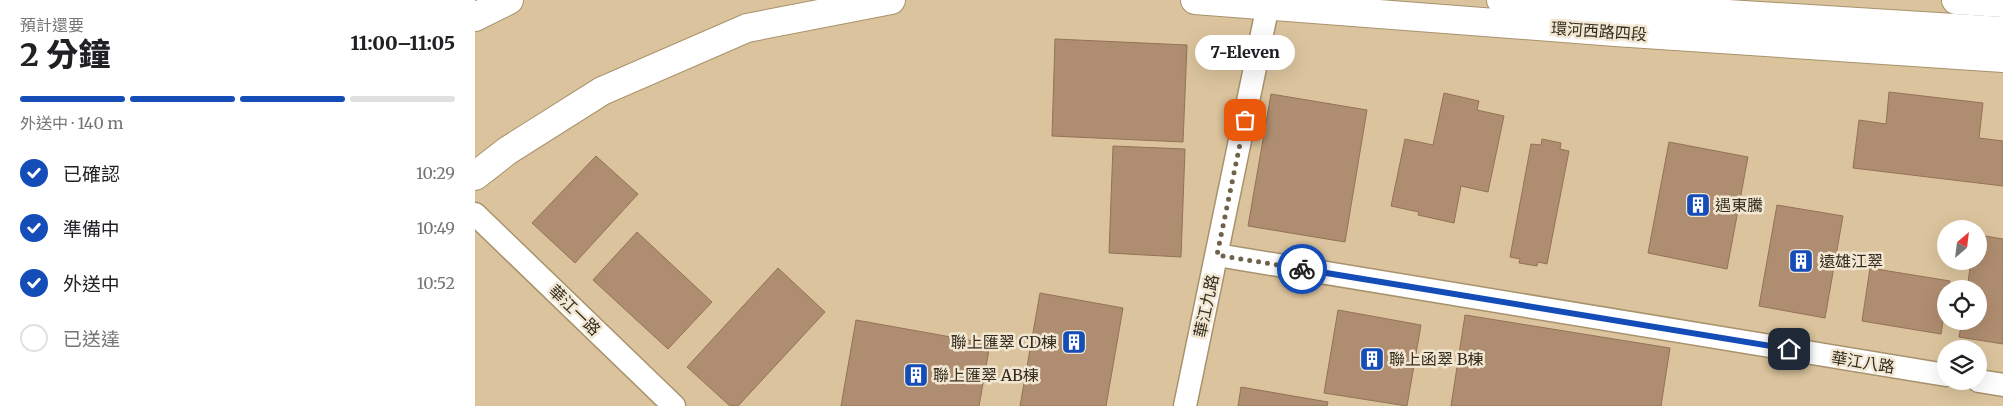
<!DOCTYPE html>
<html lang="zh-TW">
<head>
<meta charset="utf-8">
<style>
  :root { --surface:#fff; --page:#f2f2f2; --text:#202124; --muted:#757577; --line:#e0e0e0; --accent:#144cb8 }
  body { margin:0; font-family:Merriweather,"Noto Sans TC",serif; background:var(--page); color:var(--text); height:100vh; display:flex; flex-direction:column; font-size:19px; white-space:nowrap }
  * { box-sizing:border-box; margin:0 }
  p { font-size:16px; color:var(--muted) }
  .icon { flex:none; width:28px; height:28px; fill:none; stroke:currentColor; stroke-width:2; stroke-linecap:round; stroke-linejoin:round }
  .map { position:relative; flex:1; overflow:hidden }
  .details { display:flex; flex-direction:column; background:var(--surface); width:475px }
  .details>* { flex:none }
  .needle { width:32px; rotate:28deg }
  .tools { position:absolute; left:1462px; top:220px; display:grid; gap:10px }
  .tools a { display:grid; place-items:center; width:50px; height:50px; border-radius:50%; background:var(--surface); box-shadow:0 5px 20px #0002; font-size:25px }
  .pin { position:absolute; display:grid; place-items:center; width:42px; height:42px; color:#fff; margin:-21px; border-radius:10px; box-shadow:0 2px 8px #0006 }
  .courier { position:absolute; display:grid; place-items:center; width:50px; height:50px; margin:-25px; border:4px solid #144cb8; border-radius:50%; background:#fff; color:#222; box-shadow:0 1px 6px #0007 }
  .bubble { position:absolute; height:35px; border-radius:18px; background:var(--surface); box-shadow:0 5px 20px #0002; font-size:16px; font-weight:800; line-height:35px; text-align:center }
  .summary em { font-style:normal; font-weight:800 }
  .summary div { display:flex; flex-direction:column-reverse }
  .summary { display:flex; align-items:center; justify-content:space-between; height:85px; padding:0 20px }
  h1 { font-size:32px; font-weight:800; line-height:38px }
  .bar { display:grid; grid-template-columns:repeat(4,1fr); gap:8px 5px; align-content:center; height:60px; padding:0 20px }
  .bar i { height:6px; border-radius:4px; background:var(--line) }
  .bar .current { background:var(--accent) }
  .bar p { grid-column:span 4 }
  ol { padding:0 20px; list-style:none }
  li { display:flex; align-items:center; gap:15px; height:55px }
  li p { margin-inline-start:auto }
  li .icon { padding:5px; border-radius:50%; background:var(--accent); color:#fff; stroke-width:4 }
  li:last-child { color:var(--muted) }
  li i { width:28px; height:28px; border:2px solid var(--line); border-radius:50% }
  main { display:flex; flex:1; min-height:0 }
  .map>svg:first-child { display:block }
  .building { fill:#af8d70; stroke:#947256 }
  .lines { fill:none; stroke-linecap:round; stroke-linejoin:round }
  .street-casing { stroke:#a8926c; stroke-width:25 }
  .secondary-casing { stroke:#a8926c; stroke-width:30 }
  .highway-casing { stroke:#a8926c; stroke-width:30 }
  .street { stroke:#fff; stroke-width:22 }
  .secondary { stroke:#fff; stroke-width:28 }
  .highway { stroke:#fff; stroke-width:28 }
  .done { stroke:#6f614a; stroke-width:5; stroke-dasharray:0 9 }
  .route { stroke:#144cb8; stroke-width:6 }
  .labels { text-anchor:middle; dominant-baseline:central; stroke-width:5; stroke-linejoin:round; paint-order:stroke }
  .street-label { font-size:16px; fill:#352c1d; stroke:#f2e7d3 }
  .poi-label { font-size:16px; fill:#352c1d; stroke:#f2e7d3; text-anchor:start }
</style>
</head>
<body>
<main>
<section class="details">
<div class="summary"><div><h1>2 分鐘</h1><p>預計還要</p></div><em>11:00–11:05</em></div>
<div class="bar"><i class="current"></i><i class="current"></i><i class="current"></i><i></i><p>外送中 · 140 m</p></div>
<ol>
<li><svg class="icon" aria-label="check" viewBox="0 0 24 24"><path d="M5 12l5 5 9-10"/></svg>已確認<p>10:29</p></li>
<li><svg class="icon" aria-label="check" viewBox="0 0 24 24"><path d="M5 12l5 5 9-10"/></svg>準備中<p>10:49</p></li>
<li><svg class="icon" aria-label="check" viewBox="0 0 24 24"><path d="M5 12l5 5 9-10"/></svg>外送中<p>10:52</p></li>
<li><i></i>已送達</li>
</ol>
</section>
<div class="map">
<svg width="1528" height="406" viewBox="0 0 1528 406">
  <rect width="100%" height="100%" fill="#dbc49d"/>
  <g class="building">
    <path d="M 580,39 L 712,45 L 708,142 L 577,136 Z"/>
    <path d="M 1414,92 L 1508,103 L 1504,138 L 1528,141 L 1528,186 L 1378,168 L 1384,120 L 1411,124 Z"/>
    <path d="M 969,93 L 1004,101 L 1002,110 L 1029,116 L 1013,192 L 986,186 L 979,223 L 943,215 L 944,212 L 916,206 L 930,139 L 958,145 Z"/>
    <path d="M 796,94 L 892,110 L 870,242 L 773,226 Z"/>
    <path d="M 1067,139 L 1086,143 L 1085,149 L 1094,151 L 1072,264 L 1063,262 L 1062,266 L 1044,263 L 1045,259 L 1035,257 L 1056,144 L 1066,145 Z"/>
    <path d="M 1194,142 L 1273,157 L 1252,269 L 1173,253 Z"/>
    <path d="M 638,146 L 710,149 L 706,257 L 634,253 Z"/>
    <path d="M 121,156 L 163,194 L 100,263 L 57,223 Z"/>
    <path d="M 1302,205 L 1368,216 L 1350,318 L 1284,306 Z"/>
    <path d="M 162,232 L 237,302 L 193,349 L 118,280 Z"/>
    <path d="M 1504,235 L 1528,239 L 1528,344 L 1484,337 L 1487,321 L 1504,321 L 1504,289 L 1492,289 L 1496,261 L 1504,261 Z"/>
    <path d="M 303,268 L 350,312 L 263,406 L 255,406 L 212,367 Z"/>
    <path d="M 1395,268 L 1475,281 L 1473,289 L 1471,289 L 1471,302 L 1466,334 L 1387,321 Z"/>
    <path d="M 565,293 L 648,308 L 631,406 L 545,406 Z"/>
    <path d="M 863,310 L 946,325 L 932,406 L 849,393 Z"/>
    <path d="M 990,315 L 1195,348 L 1186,406 L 976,406 Z"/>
    <path d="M 381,320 L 515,344 L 504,406 L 366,406 Z"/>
    <path d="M 766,387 L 853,402 L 852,406 L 763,406 Z"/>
  </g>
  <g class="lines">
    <defs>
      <g id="street">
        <path d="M 0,214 L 199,406"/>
        <path d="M 742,255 L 1471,375"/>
        <path d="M 1504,381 L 1528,385"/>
        <path d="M 710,406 L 794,0"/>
      </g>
      <g id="secondary">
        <path d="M 720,0 L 1140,32 L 1528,58"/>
        <path d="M 0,176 L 32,151 L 127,91 L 272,28 L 416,0"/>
      </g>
      <g id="highway">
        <path d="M 1026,0 L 1528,31"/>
        <path d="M 1481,0 L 1528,3"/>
        <path d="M 0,17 L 34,0"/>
      </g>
    </defs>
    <use href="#street" class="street-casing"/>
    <use href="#secondary" class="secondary-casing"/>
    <use href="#highway" class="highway-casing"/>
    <use href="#street" class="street"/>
    <use href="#secondary" class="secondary"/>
    <use href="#highway" class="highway"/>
  </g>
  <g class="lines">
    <path class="done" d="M 770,120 L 742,255 L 827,269"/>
    <path class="route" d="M 827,269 L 1314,349"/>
  </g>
  <defs>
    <symbol id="building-square" viewBox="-11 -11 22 22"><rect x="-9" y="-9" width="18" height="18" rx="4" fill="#144cb8" stroke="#f2e7d3"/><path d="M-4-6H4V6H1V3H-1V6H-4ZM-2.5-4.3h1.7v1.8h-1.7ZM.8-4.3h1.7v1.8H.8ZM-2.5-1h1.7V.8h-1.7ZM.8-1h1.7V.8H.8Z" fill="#fff"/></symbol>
  </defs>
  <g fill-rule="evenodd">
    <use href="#building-square" x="1209" y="191" width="28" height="28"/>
    <use href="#building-square" x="1312" y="247" width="28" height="28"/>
    <use href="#building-square" x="585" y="328" width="28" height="28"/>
    <use href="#building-square" x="883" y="345" width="28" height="28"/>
    <use href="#building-square" x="427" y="361" width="28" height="28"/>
  </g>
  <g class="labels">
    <g class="street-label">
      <text transform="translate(1124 31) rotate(4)">環河西路四段</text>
      <text transform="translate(731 306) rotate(-78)">華江九路</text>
      <text transform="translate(100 310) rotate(44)">華江一路</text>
      <text transform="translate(1388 362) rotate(9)">華江八路</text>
    </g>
    <g class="poi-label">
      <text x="1240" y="205">遇東騰</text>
      <text x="1344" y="261">遠雄江翠</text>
      <text x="582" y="342" text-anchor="end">聯上匯翠 CD棟</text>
      <text x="914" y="359">聯上函翠 B棟</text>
      <text x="458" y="375">聯上匯翠 AB棟</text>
    </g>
  </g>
</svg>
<div class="tools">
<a><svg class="needle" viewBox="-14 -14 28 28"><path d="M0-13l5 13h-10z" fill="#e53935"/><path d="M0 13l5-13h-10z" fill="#757577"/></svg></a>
<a><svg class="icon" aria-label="locate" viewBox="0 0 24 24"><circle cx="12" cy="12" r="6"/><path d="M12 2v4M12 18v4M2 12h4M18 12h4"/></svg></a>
<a><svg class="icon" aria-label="layers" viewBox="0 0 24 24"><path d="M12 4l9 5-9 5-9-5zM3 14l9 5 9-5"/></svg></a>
</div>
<div class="pin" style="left:770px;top:120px;background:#ea580c"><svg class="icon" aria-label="bag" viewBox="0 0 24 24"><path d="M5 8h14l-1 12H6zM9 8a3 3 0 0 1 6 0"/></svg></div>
<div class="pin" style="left:1314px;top:349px;background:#1f2937"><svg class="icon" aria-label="home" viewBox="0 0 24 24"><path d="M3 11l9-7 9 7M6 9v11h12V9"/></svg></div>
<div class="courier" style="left:827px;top:269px"><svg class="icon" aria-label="bike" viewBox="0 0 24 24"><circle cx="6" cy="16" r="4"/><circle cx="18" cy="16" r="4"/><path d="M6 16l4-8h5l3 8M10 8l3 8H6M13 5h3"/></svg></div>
<div class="bubble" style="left:720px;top:35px;width:100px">7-Eleven</div>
</div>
</main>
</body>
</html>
